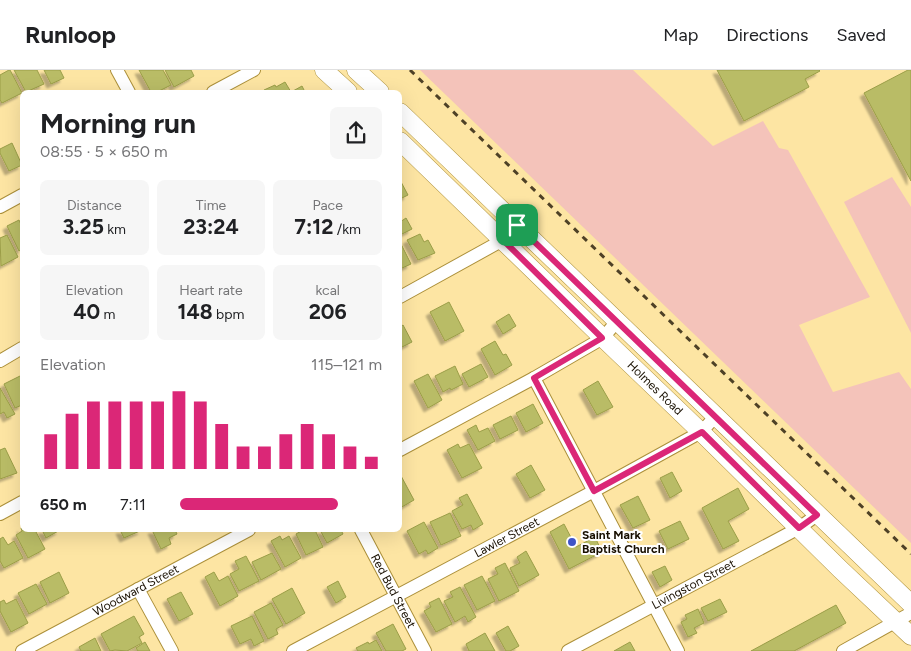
<!DOCTYPE html>
<meta charset="utf-8">
<style>
body{margin:0;font-family:Figtree,sans-serif;background:#f6f6f6;color:#202124;height:100vh;display:flex;flex-direction:column;font-size:19px;white-space:nowrap}
*{box-sizing:border-box;margin:0}
p{font-size:16px;color:#757577}
.icon{flex:none;width:28px;height:28px;fill:none;stroke:currentColor;stroke-width:2;stroke-linecap:round;stroke-linejoin:round}
.map{position:relative;flex:1;overflow:hidden}
.side{position:absolute;left:20px;top:20px;width:382px;height:442px;display:flex;flex-direction:column;background:#fff;border-radius:8px;box-shadow:0 5px 20px #0002}
.side>*{flex:none}
.pin{position:absolute;display:grid;place-items:center;width:42px;height:42px;color:#fff;margin:-21px;border-radius:10px;box-shadow:0 2px 8px #0006}
.round{display:grid;place-items:center;flex:none;width:52px;height:52px;border-radius:8px;background:#f6f6f6}
.overview{display:flex;align-items:center;justify-content:space-between;height:85px;padding:0 20px}
h1{font-size:28px;font-weight:700;line-height:38px}
.stats{display:grid;grid-template-columns:repeat(3,1fr);gap:8px;height:85px;padding:5px 20px}
.stats div{display:grid;align-content:center;border-radius:8px;background:#f6f6f6;text-align:center}
.stats b{font-size:21px;font-weight:700}
.stats small{font-size:14px;font-weight:400}
.stats p{font-size:14px}
.chart{height:140px;padding:10px 20px}
.chart p{display:flex;justify-content:space-between}
.chart svg{width:100%;height:90px;margin-top:5px;stroke:#db2777;stroke-width:6}
ul{padding:0 20px;list-style:none;font-size:16px}
li{display:grid;grid-template-columns:80px 60px 1fr;align-items:center;height:38px}
li i{height:12px;border-radius:6px;background:#db2777}
header{display:flex;align-items:center;gap:30px;box-sizing:border-box;height:70px;padding:0 25px;background:#fff;border-bottom:1px solid #e0e0e0}
header strong{font-size:24px}
nav{display:flex;gap:28px;margin-inline-start:auto;font-size:18px}
.map>svg:first-child{display:block}
</style>
<header>
<strong>Runloop</strong>
<nav><a>Map</a><a>Directions</a><a>Saved</a></nav>
</header>
<div class="map">
<svg width="911" height="581" viewBox="0 0 911 581">
<defs>
<filter id="shadow"><feDropShadow dx="-4" dy="4" stdDeviation="1" flood-color="#0004"/></filter>
</defs>
<rect width="100%" height="100%" fill="#fde5a3"/>
<g fill="#f4c3ba">
<path d="M420,0h213l80,76 50,-25 16,27 9,2 82,147 -71,28 34,67 66,-20 12,17v154z"/>
<path d="M892,107l19,30v126l-67,-131z"/>
</g>
<g fill="#b9bc66" stroke="#9b9e48" filter="url(#shadow)">
<path d="M9,0h1l12,23 -20,10 -2,-3v-25z"/>
<path d="M14,0h23l7,14 -18,8z"/>
<path d="M44,0h16l4,8 -13,6z"/>
<path d="M139,0h24l8,15 -14,7h-6z"/>
<path d="M165,0h26l3,6 -20,11z"/>
<path d="M717,0h102l1,1 -15,8 4,8 -65,34z"/>
<path d="M908,0h3v111l-47,-88z"/>
<path d="M285,12l6,10h-26l-1,-2 11,-5 1,2z"/>
<path d="M302,16l3,6h-12v-1z"/>
<path d="M12,73l10,22 -13,6 -9,-18v-4z"/>
<path d="M400,110l8,15 -8,4z"/>
<path d="M406,148l6,11 -12,6v-13z"/>
<path d="M19,150l3,7v22l-3,2 -12,-25z"/>
<path d="M420,164l4,8 4,-2 7,13 -17,7 -11,-20z"/>
<path d="M7,165l11,22 -17,9 -1,-28z"/>
<path d="M400,172l11,22 -11,5z"/>
<path d="M449,232l15,29 -19,10 -15,-29z"/>
<path d="M509,244l7,12 -13,8 -7,-12z"/>
<path d="M403,255l9,17 -12,6v-21z"/>
<path d="M495,271l8,14 3,-1 6,11 -17,10 -14,-26z"/>
<path d="M481,294l7,13 -19,10 -7,-13z"/>
<path d="M455,296l8,18 -12,6 -1,-2 -7,4 -8,-16z"/>
<path d="M428,304l14,26 -14,8 -14,-27z"/>
<path d="M22,305v30l-7,3 -11,-24z"/>
<path d="M598,311l15,26 -16,8 -14,-25z"/>
<path d="M0,318l15,26 -8,4 -3,-6 -4,2z"/>
<path d="M533,334l10,19 -17,9 -10,-19z"/>
<path d="M511,346l7,14 -18,9 -7,-14z"/>
<path d="M476,355l3,7 9,-4 7,13 -17,9 -11,-20z"/>
<path d="M458,374l2,4 9,-4 13,24 -20,10 -15,-28z"/>
<path d="M5,378l12,25 -17,6v-29z"/>
<path d="M531,395l14,25 -15,8 -14,-24z"/>
<path d="M672,402l10,19 -12,7 -10,-20z"/>
<path d="M400,404l14,26 -14,8z"/>
<path d="M738,418l11,21 -21,12 11,20 -16,8 -21,-41z"/>
<path d="M467,424l16,30 -10,6 -2,-5 -9,4 -10,-18 11,-6 -4,-7z"/>
<path d="M638,426l12,24 -17,8 -13,-23z"/>
<path d="M450,443l11,23 -20,9 -11,-23z"/>
<path d="M680,451l9,18 -21,10 -9,-18z"/>
<path d="M424,452l14,26 -10,6 -2,-4 -7,4 -12,-23z"/>
<path d="M564,454l12,23 19,-10 7,15 -33,17 -19,-37z"/>
<path d="M21,458h1v2h13l10,19 -17,9 -12,-23 6,-4z"/>
<path d="M42,460h18l-14,8z"/>
<path d="M120,460h22l-18,8z"/>
<path d="M152,460h23l2,4 -8,4 2,6 -10,5z"/>
<path d="M303,460h12l8,17 -17,8 -10,-21z"/>
<path d="M320,460h21l2,4 -16,9z"/>
<path d="M280,466l2,4 7,-4 12,22 -16,9 -14,-26z"/>
<path d="M3,467l5,8 6,-4 9,17 -19,10 -4,-7v-22z"/>
<path d="M526,481l13,24 -20,11 -9,-18 10,-5 -3,-6z"/>
<path d="M272,483l9,16 -20,11 -9,-18z"/>
<path d="M246,486l13,25 -20,10 -9,-17 9,-5 -4,-8z"/>
<path d="M505,493l14,28 -20,10 -11,-22 10,-5 -3,-6z"/>
<path d="M665,496l7,14 -12,7 -8,-15z"/>
<path d="M59,502l10,21 -19,10 -10,-21z"/>
<path d="M214,502l5,9 9,-5 10,20 -18,10 -15,-29z"/>
<path d="M482,506l13,25 -18,9 -13,-25z"/>
<path d="M338,511l8,16 -10,6 -9,-16z"/>
<path d="M36,514l11,20 -18,10 -11,-21z"/>
<path d="M460,517l16,30 -8,5 -3,-6 -10,6 -11,-21 9,-4 -3,-5z"/>
<path d="M292,518l13,25 -19,11 -14,-25z"/>
<path d="M181,522l12,22 -14,7 -12,-22z"/>
<path d="M439,528l13,26 -16,8 -12,-21 7,-4 -2,-4z"/>
<path d="M16,529l12,24 -17,9 -11,-21v-9l4,-2 2,4z"/>
<path d="M720,529l7,13 -19,9 -7,-13z"/>
<path d="M271,533l12,22 -7,4 2,5 -10,5 -14,-27z"/>
<path d="M836,535l10,18 -52,28h-43z"/>
<path d="M698,539l6,14 -10,5 3,5 -9,4 -7,-15 6,-3 -2,-4z"/>
<path d="M134,546l10,18 -5,3 3,6 -15,8 -12,-1 -5,1 -9,-17z"/>
<path d="M252,546l12,25 -10,5 -3,-7 -11,5 -9,-18z"/>
<path d="M393,554l13,25 -4,2h-16l-10,-18z"/>
<path d="M508,556l11,20 -9,5h-4l-10,-18z"/>
<path d="M485,563l10,18h-26l-3,-7z"/>
<path d="M95,568l6,13h-20l-2,-4z"/>
<path d="M376,570l6,11h-24l-2,-3 12,-6 1,2z"/>
<path d="M145,572l5,9h-12l-2,-3z"/>
<path d="M630,572l5,9h-21z"/>
</g>
<g fill="none" stroke-linecap="round" stroke-linejoin="round">
<defs>
<g id="minor">
<path d="M117,0l12,22"/>
<path d="M213,22l41,-22"/>
<path d="M0,137l22,-12"/>
<path d="M400,227l103,-57 14,-15"/>
<path d="M0,291l22,-13"/>
<path d="M534,308l144,273"/>
<path d="M400,380l134,-72 69,-40 14,-17"/>
<path d="M0,444l22,-12"/>
<path id="s1" d="M361,460l64,121"/>
<path d="M138,519l34,62"/>
<path id="s2" d="M22,581l227,-121"/>
<path id="s3" d="M293,581l301,-160 107,-59 15,-16"/>
<path id="s4" d="M568,581l231,-123 18,-13"/>
<path d="M843,581l68,-38"/>
</g>
<g id="secondary">
<path d="M324,0l24,22"/>
<path d="M356,0l24,22"/>
<path d="M400,42l511,492"/>
<path id="s5" d="M400,71l203,197 98,94 139,137 71,67"/>
</g>
</defs>
<use href="#minor" stroke="#ac903a" stroke-width="14"/>
<use href="#secondary" stroke="#ac903a" stroke-width="19"/>
<use href="#minor" stroke="#fff" stroke-width="12"/>
<use href="#secondary" stroke="#fff" stroke-width="18"/>
<path stroke="#4e4126" stroke-width="3" stroke-dasharray="6 6" stroke-linecap="butt" d="M410,0l501,484"/>
</g>
<g fill="none" stroke-linecap="round" stroke-linejoin="round">
<defs>
<path id="route" d="M517,155l300,290 -18,13 -97,-96 -108,59 -60,-113 68,-40 -99,-98z"/>
</defs>
<use href="#route" stroke="#fff" stroke-width="10"/>
<use href="#route" stroke="#db2777" stroke-width="6"/>
</g>
<circle fill="#3f54c8" stroke="#fff" stroke-width="2" cx="572" cy="472" r="5"/>
<g text-anchor="middle" stroke-width="4" stroke-linejoin="round" paint-order="stroke">
<g font-size="12" fill="#180f00" stroke="#fff">
<text dy="4" stroke="none"><textPath href="#s5" startOffset="355">Holmes Road</textPath></text>
<text dy="4" stroke="none"><textPath href="#s3" startOffset="242">Lawler Street</textPath></text>
<text dy="4" stroke="none"><textPath href="#s4" startOffset="142">Livingston Street</textPath></text>
<text dy="4" stroke="none"><textPath href="#s2" startOffset="129">Woodward Street</textPath></text>
<text dy="4" stroke="none"><textPath href="#s1" startOffset="69">Red Bud Street</textPath></text>
</g>
<g font-size="12" font-weight="bold" fill="#180f00" stroke="#fff" text-anchor="start">
<text x="582" y="469">Saint Mark<tspan x="582" dy="14">Baptist Church</tspan></text>
</g>
</g>
</svg>
<div class="pin" style="left:517px;top:155px;background:#1e9e55"><svg class="icon" aria-label="arrive" viewBox="0 0 24 24"><path d="M6 21V4h12l-3 4 3 4H6"/></svg></div>
<section class="side">
<div class="overview"><div><h1>Morning run</h1><p>08:55 · 5 × 650 m</p></div><a class="round"><svg class="icon" aria-label="share" viewBox="0 0 24 24"><path d="M12 15V3M7 8l5-5 5 5M5 13v7h14v-7"/></svg></a></div>
<div class="stats">
<div><p>Distance</p><b>3.25<small> km</small></b></div>
<div><p>Time</p><b>23:24</b></div>
<div><p>Pace</p><b>7:12<small> /km</small></b></div>
</div>
<div class="stats">
<div><p>Elevation</p><b>40<small> m</small></b></div>
<div><p>Heart rate</p><b>148<small> bpm</small></b></div>
<div><p>kcal</p><b>206</b></div>
</div>
<div class="chart"><p><span>Elevation</span>115–121 m</p>
<svg viewBox="0 0 160 44" preserveAspectRatio="none"><path d="M5 44V27M15 44V17M25 44V11M35 44V11M45 44V11M55 44V11M65 44V6M75 44V11M85 44V22M95 44V33M105 44V33M115 44V27M125 44V22M135 44V27M145 44V33M155 44V38"/></svg>
</div>
<ul>
<li><b>650 m</b>7:11<i style="width:78%"></i></li>
</ul>
</section>
</div>
